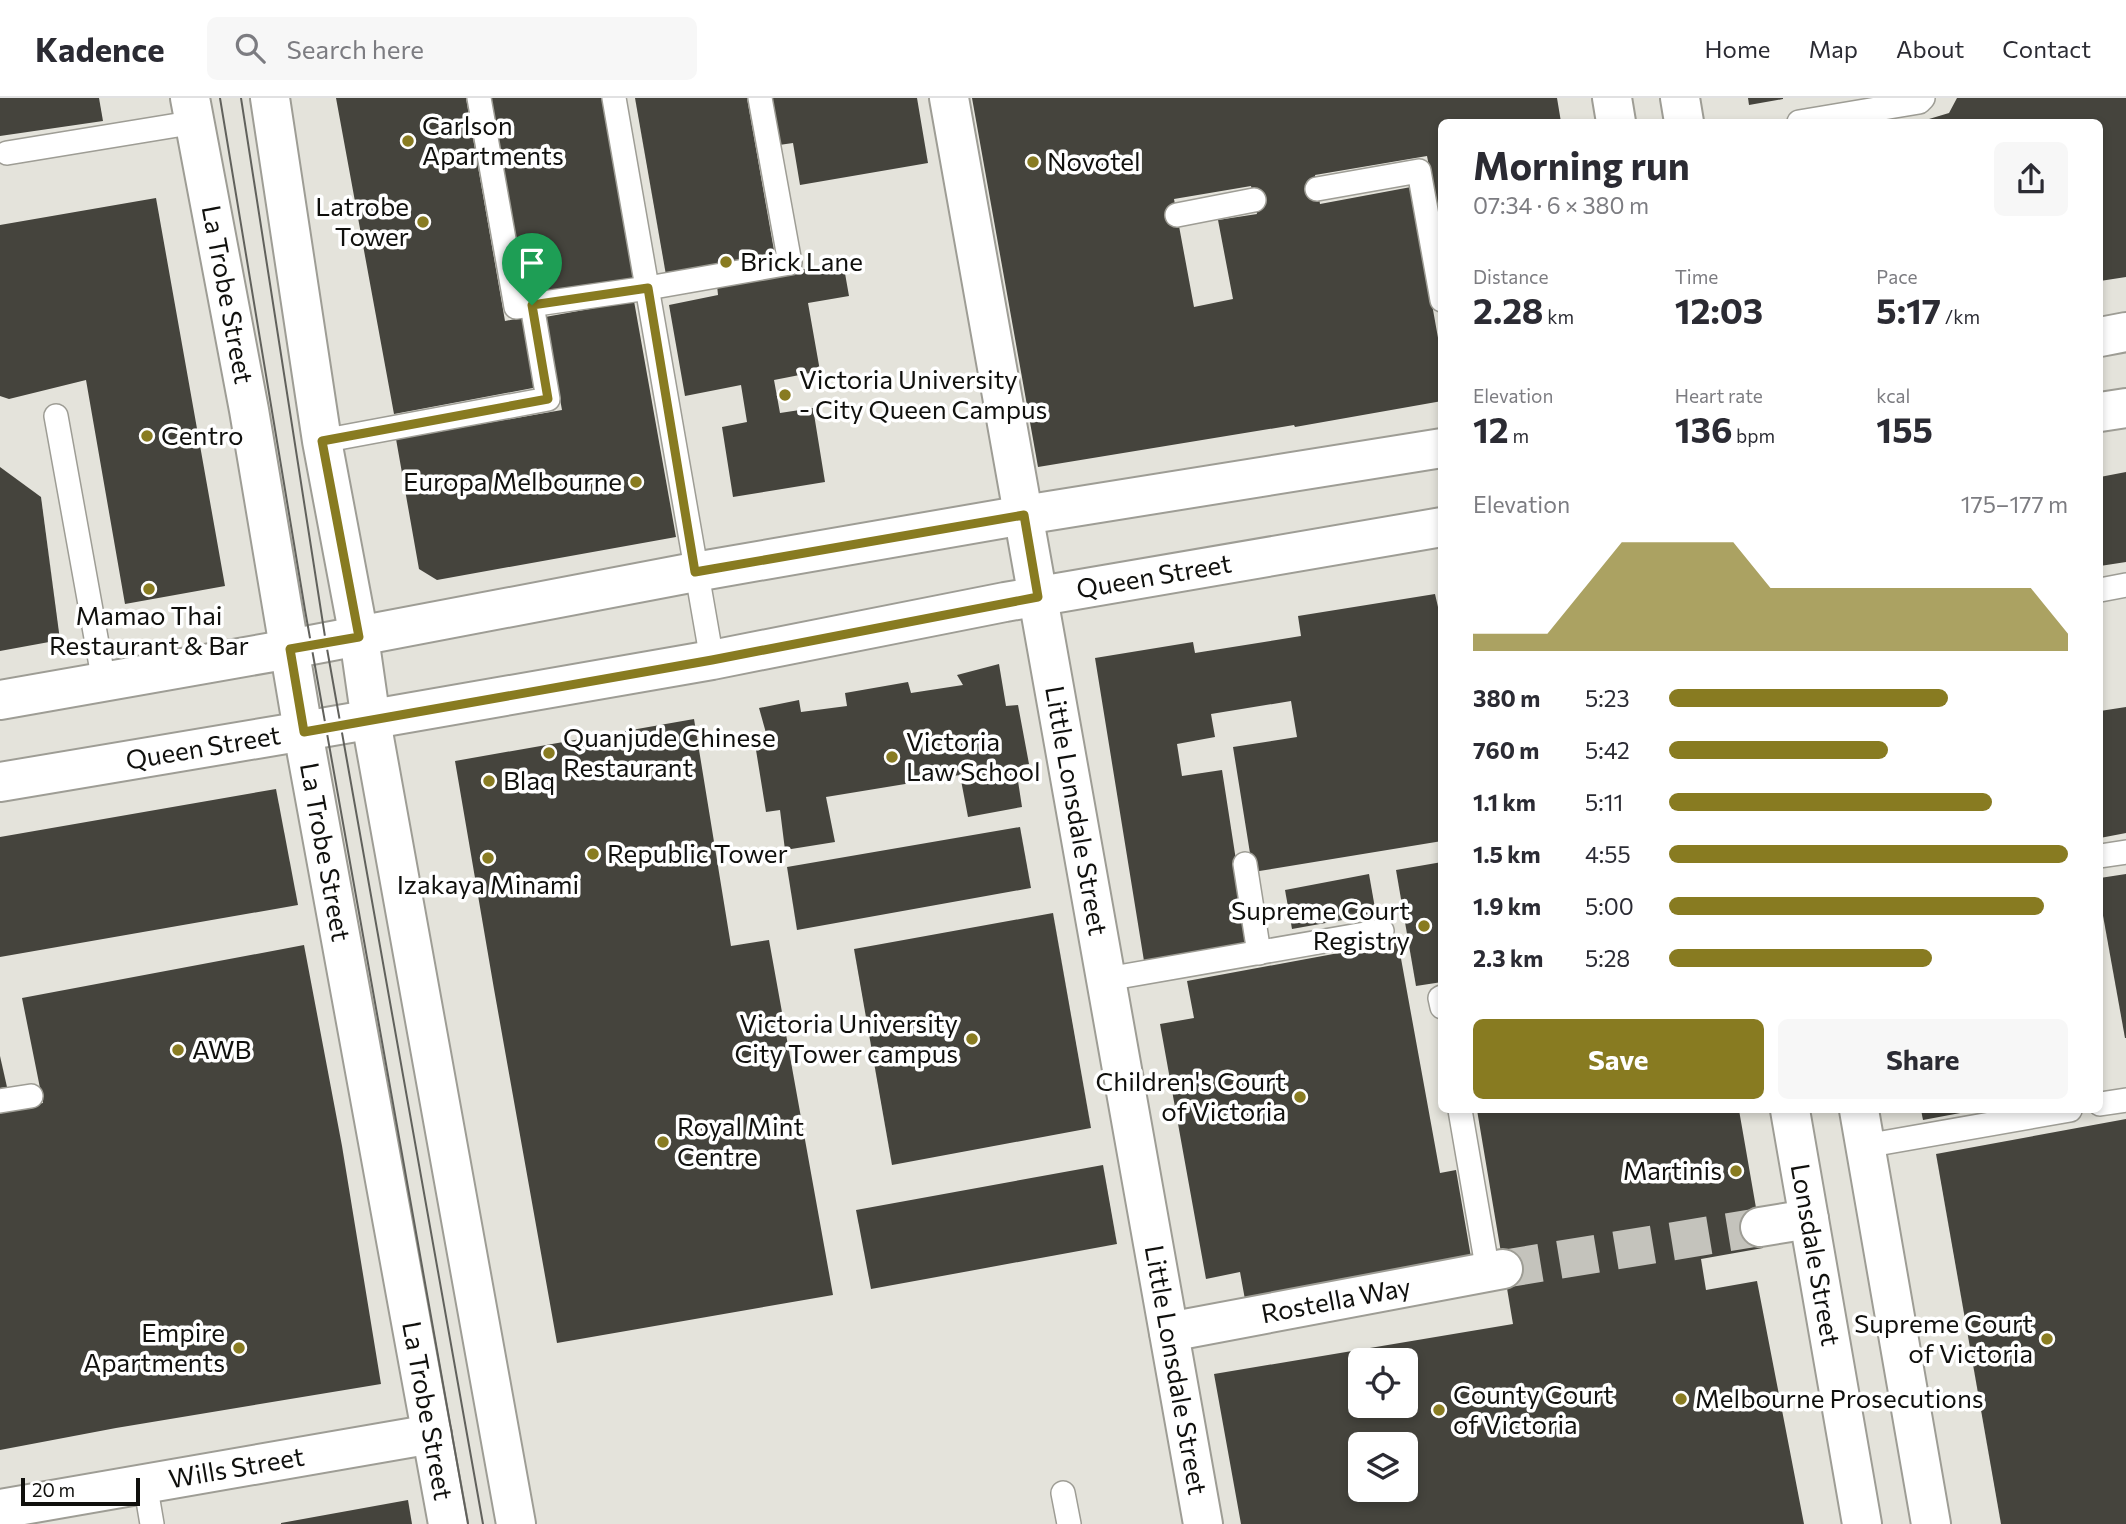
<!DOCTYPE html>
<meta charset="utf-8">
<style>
body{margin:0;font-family:Commissioner,sans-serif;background:#f7f7f7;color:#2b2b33;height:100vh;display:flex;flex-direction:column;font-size:26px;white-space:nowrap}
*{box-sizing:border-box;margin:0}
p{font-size:23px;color:#7c7c81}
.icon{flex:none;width:38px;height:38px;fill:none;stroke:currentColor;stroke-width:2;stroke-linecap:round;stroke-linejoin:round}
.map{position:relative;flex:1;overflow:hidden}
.panel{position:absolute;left:1438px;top:21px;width:665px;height:994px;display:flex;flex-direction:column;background:#fff;border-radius:10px;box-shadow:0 4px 10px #0003}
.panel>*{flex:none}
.controls{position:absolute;left:1348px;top:1250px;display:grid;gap:14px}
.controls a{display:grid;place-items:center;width:70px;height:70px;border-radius:10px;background:#fff;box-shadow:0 4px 10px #0003;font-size:35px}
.scale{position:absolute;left:21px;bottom:18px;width:119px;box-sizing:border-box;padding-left:7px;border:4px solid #10100d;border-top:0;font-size:19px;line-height:24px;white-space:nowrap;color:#10100d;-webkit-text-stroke:5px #fff;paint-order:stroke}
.pin{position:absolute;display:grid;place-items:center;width:60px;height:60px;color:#fff;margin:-72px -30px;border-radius:50% 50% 50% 0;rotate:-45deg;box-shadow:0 0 7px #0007}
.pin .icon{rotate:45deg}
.round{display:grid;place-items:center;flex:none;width:74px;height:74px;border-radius:10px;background:#f7f7f7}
.summary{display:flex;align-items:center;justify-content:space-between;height:119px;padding:0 35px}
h1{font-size:38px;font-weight:700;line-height:52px}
.metrics{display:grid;grid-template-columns:repeat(3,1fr);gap:10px;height:119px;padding:7px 35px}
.metrics div{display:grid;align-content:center}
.metrics b{font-size:35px;font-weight:700}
.metrics small{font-size:19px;font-weight:400}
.metrics p{font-size:19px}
.chart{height:196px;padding:14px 35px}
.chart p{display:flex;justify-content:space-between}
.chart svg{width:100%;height:126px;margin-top:7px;fill:#887b21;opacity:.7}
.primary-button{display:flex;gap:14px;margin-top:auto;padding:14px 35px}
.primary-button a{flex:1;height:80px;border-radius:10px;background:#887b21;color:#fff;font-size:28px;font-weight:700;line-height:80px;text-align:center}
.primary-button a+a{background:#f7f7f7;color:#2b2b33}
ul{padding:0 35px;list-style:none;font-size:23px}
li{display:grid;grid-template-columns:112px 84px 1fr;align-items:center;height:52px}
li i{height:18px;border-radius:9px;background:#887b21}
header{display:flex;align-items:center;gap:42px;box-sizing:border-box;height:98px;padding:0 35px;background:#fff;border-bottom:2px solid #e1e1e2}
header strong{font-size:33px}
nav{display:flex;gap:38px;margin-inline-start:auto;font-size:24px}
.search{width:490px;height:63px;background:#f7f7f7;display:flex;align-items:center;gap:18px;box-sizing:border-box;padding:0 24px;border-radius:10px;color:#7c7c81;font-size:26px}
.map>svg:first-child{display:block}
</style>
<header>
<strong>Kadence</strong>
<div class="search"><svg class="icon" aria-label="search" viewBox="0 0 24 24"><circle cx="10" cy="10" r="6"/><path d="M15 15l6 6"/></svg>Search here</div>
<nav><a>Home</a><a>Map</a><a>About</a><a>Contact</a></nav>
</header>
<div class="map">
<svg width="2126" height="1426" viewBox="0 0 2126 1426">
<rect width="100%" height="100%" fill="#e4e3db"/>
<g fill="#45443d" fill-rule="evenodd">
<path d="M0,0h99l4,23 -103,15z"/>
<path d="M336,0h130l39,223 20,-4 13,70 -144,27z"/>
<path d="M489,0h116l33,183 -113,20z"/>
<path d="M635,0h112l28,158 -109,19z"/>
<path d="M771,0h146l11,65 -128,22 -7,-42 -14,2z"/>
<path d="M972,0h585l4,24h-119v110l-15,-76 -112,19 5,29 91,-17 31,173v41l-147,26 -1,-2 -256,42zM1251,88l6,28 -39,6 15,79 -39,8 -20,-108z"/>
<path d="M1748,0h35v1l-34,6z"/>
<path d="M1957,0h169v179l-26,4v-159h-181l30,-9z"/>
<path d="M156,100l69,388 -100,18 -39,-224 -77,19 -9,-3v-171z"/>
<path d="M843,164l6,34 -41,7 12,68 -46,9 6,33 33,-5 12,74 -92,15 -11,-70 25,-5 -6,-37 -56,11 -16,-91 49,-10 -1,-10z"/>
<path d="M634,203l42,236 -239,43 -18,-11 -23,-130 166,-29 -17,-93z"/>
<path d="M0,369l41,30 19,143 -60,11z"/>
<path d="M2126,374v90l-26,4v-89z"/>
<path d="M1435,496l3,13 4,-1v235l-189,31 -20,-125 64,-10 -6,-36 -80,13 4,23 -38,7 5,32 40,-6 27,174 -105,17 -49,-303 98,-16 2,11 106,-17 -3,-20z"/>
<path d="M999,566l7,42 12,-1 11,59 -13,4 6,39 -54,10 -8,-42 -134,22 9,45 -50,8 -5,-40 -14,2 -10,-62 14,-3 -11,-39 40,-8 2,12 46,-6 -2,-13 63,-11 3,11 52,-8 -6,-10z"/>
<path d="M2126,609v126l-26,5v-127z"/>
<path d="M694,621l37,227 38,-6 64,355 -276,48 -63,-354 -39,-228z"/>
<path d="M276,691l22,116 -298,52v-120z"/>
<path d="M1020,729l11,61 -234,42 -10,-63z"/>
<path d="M1442,764v120l-26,4 -20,-116z"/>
<path d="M1369,776l7,40 -84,15 -7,-39z"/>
<path d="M2126,776v164h-1l-25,-139v-21z"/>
<path d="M1053,815l38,215 -199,37 -38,-216z"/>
<path d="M1398,844l42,231 16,-3 16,93 -226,42 -6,-33 -34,7 -46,-255 34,-6 -7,-37z"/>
<path d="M304,847l38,201 39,238 -265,44 -116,22v-340l43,-7 -21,-105z"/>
<path d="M0,958l7,31 -7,1z"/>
<path d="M1477,1012h262l24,138 -62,11 5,31 51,-9 47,243h-563l-27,-150 299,-50zM1360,1262h45v45h-45zM1360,1346h45v45h-45z"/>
<path d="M1921,1012h50v1l-48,9z"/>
<path d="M2126,1021v405h-125l-65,-370z"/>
<path d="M1103,1067l14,79 -246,45 -15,-79z"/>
<path d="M408,1402l4,24h-131v-1z"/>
</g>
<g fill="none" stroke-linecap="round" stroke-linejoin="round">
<path stroke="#c4c3bc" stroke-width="38" stroke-dasharray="38 19" stroke-linecap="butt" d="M1503,1171l257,-42"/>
<defs>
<g id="lane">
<path d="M479,0l37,209 132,-19 142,-25 -30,-165"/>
<path d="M614,0l98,562"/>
<path d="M1799,24l120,-20 4,-4"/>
<path d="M7,55l189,-31"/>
<path d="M1317,91l102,-18 23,129"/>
<path d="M1177,117l77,-15"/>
<path d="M56,318l48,266"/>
<path d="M322,343l226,-42 -16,-94"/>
<path d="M2100,492l26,-5"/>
<path d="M2100,758l26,-4"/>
<path d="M1245,766l14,89"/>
<path d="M1107,881l275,-48"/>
<path d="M1442,899l-2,1 2,9"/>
<path d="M0,1003l31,-5"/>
<path d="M2100,1006l26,-4"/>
<path d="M1460,1012l28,162"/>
<path d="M1865,1048l205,-36"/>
<path d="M145,1385l7,41"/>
<path d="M1063,1395l6,31"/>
</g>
<g id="street">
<path id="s1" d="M949,0l254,1426"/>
<path d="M0,602l290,-51"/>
<path id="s2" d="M0,684l304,-51"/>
<path d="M1760,1129l49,-8"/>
<path id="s3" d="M1169,1234l334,-63"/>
<path id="s4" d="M0,1411l432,-75"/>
</g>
<g id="secondary">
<path id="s5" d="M190,0l59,312 58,344 141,770"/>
<path d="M270,0l52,343 37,196 12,84 145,803"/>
<path d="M1612,0l4,24"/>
<path d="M1680,0l4,24"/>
<path d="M2100,239l26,-5"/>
<path d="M2100,314l26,-4"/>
<path d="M290,551l405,-77 329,-57 418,-67"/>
<path id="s6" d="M304,633l408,-71 293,-58 437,-75"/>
<path id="s7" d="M1790,1012l72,414"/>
<path d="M1859,1012l72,414"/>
</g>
</defs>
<use href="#lane" stroke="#9e9d95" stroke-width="26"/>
<use href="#street" stroke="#9e9d95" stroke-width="42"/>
<use href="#secondary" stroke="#9e9d95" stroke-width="42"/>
<use href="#lane" stroke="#fff" stroke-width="23"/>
<use href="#street" stroke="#fff" stroke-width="38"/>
<use href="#secondary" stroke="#fff" stroke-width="38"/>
<g stroke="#61615c" stroke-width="2">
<path d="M220,0l85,512 163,914"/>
<path d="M241,0l85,545 157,881"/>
</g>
</g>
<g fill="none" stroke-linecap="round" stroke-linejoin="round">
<defs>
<path id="route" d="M648,190l47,284 329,-57 14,82 -326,63 -408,72 -14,-83 69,-12 -37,-196 226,-42 -16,-94z"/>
</defs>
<use href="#route" stroke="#fff" stroke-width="14"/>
<use href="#route" stroke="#887b21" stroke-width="9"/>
</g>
<g fill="#887b21" stroke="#fff" stroke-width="2.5">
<circle cx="408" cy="43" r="7"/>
<circle cx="1033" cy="64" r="7"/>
<circle cx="423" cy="124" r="7"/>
<circle cx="726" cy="164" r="7"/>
<circle cx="785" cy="297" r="7"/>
<circle cx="147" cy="338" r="7"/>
<circle cx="636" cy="384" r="7"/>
<circle cx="149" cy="491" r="7"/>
<circle cx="549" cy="655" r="7"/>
<circle cx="892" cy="659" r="7"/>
<circle cx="489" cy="683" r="7"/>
<circle cx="593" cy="756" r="7"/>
<circle cx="488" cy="760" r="7"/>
<circle cx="1424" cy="828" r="7"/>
<circle cx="972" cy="941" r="7"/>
<circle cx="178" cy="952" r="7"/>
<circle cx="1300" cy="999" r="7"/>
<circle cx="663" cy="1044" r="7"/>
<circle cx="1736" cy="1073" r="7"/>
<circle cx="2047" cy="1241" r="7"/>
<circle cx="239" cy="1250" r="7"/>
<circle cx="1681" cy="1301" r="7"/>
<circle cx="1439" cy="1312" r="7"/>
</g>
<g text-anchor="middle" stroke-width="7" stroke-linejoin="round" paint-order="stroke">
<g font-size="26" fill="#10100d" stroke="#fff" text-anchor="start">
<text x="422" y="37">Carlson<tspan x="422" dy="30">Apartments</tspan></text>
<text x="1047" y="73">Novotel</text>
<text x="409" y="118" text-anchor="end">Latrobe<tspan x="409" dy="30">Tower</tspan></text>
<text x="740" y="173">Brick Lane</text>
<text x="799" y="291">Victoria University<tspan x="799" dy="30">- City Queen Campus</tspan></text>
<text x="161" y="347">Centro</text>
<text x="622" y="393" text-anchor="end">Europa Melbourne</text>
<text x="149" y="527" text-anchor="middle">Mamao Thai<tspan x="149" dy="30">Restaurant &amp; Bar</tspan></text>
<text x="563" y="649">Quanjude Chinese<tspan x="563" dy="30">Restaurant</tspan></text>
<text x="906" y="653">Victoria<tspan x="906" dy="30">Law School</tspan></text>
<text x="503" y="692">Blaq</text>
<text x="607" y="765">Republic Tower</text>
<text x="488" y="796" text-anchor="middle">Izakaya Minami</text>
<text x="1410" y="822" text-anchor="end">Supreme Court<tspan x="1410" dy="30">Registry</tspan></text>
<text x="958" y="935" text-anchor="end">Victoria University<tspan x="958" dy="30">City Tower campus</tspan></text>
<text x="192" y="961">AWB</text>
<text x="1286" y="993" text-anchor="end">Children's Court<tspan x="1286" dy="30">of Victoria</tspan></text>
<text x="677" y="1038">Royal Mint<tspan x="677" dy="30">Centre</tspan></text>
<text x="1722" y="1082" text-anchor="end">Martinis</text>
<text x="2033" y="1235" text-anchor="end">Supreme Court<tspan x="2033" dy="30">of Victoria</tspan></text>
<text x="225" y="1244" text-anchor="end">Empire<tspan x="225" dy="30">Apartments</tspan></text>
<text x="1453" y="1306">County Court<tspan x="1453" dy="30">of Victoria</tspan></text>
<text x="1695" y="1310">Melbourne Prosecutions</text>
</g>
<g font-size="26" fill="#10100d" stroke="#fff">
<text dy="9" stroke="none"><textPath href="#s5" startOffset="200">La Trobe Street</textPath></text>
<text dy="9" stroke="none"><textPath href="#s6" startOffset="864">Queen Street</textPath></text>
<text dy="9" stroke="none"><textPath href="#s2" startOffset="206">Queen Street</textPath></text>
<text dy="9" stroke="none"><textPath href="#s1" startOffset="724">Little Lonsdale Street</textPath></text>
<text dy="9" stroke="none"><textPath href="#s5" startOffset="766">La Trobe Street</textPath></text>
<text dy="9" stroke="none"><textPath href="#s7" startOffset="147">Lonsdale Street</textPath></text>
<text dy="9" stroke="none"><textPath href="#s3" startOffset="170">Rostella Way</textPath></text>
<text dy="9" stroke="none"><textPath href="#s1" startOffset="1292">Little Lonsdale Street</textPath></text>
<text dy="9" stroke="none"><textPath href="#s5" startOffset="1334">La Trobe Street</textPath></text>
<text dy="9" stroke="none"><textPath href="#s4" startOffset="240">Wills Street</textPath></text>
</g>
</g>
</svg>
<div class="controls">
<a><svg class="icon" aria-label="locate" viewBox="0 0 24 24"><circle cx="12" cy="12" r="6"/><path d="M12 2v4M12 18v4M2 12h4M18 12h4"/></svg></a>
<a><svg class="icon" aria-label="layers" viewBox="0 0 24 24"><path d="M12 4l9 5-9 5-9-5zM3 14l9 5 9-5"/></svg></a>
</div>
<div class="scale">20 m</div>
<div class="pin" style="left:532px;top:207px;background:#1e9e55"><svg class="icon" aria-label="arrive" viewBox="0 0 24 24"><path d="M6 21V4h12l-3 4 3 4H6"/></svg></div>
<section class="panel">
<div class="summary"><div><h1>Morning run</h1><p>07:34 · 6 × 380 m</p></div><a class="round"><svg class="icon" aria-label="share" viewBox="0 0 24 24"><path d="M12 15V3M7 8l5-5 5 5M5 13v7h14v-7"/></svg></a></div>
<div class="metrics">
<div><p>Distance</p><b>2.28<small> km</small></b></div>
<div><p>Time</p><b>12:03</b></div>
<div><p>Pace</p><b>5:17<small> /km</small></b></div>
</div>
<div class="metrics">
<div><p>Elevation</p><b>12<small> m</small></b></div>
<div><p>Heart rate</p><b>136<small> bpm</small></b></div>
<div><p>kcal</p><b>155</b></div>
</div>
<div class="chart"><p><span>Elevation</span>175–177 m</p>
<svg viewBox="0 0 160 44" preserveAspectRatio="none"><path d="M0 44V38L10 38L20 38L30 22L40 6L50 6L60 6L70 6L80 22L90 22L100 22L110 22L120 22L130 22L140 22L150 22L160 38V44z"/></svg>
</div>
<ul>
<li><b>380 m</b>5:23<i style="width:70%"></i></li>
<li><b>760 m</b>5:42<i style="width:55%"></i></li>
<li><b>1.1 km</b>5:11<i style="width:81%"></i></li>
<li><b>1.5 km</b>4:55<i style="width:100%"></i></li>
<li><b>1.9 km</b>5:00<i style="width:94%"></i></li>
<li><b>2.3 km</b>5:28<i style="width:66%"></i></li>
</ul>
<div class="primary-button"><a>Save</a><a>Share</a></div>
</section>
</div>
